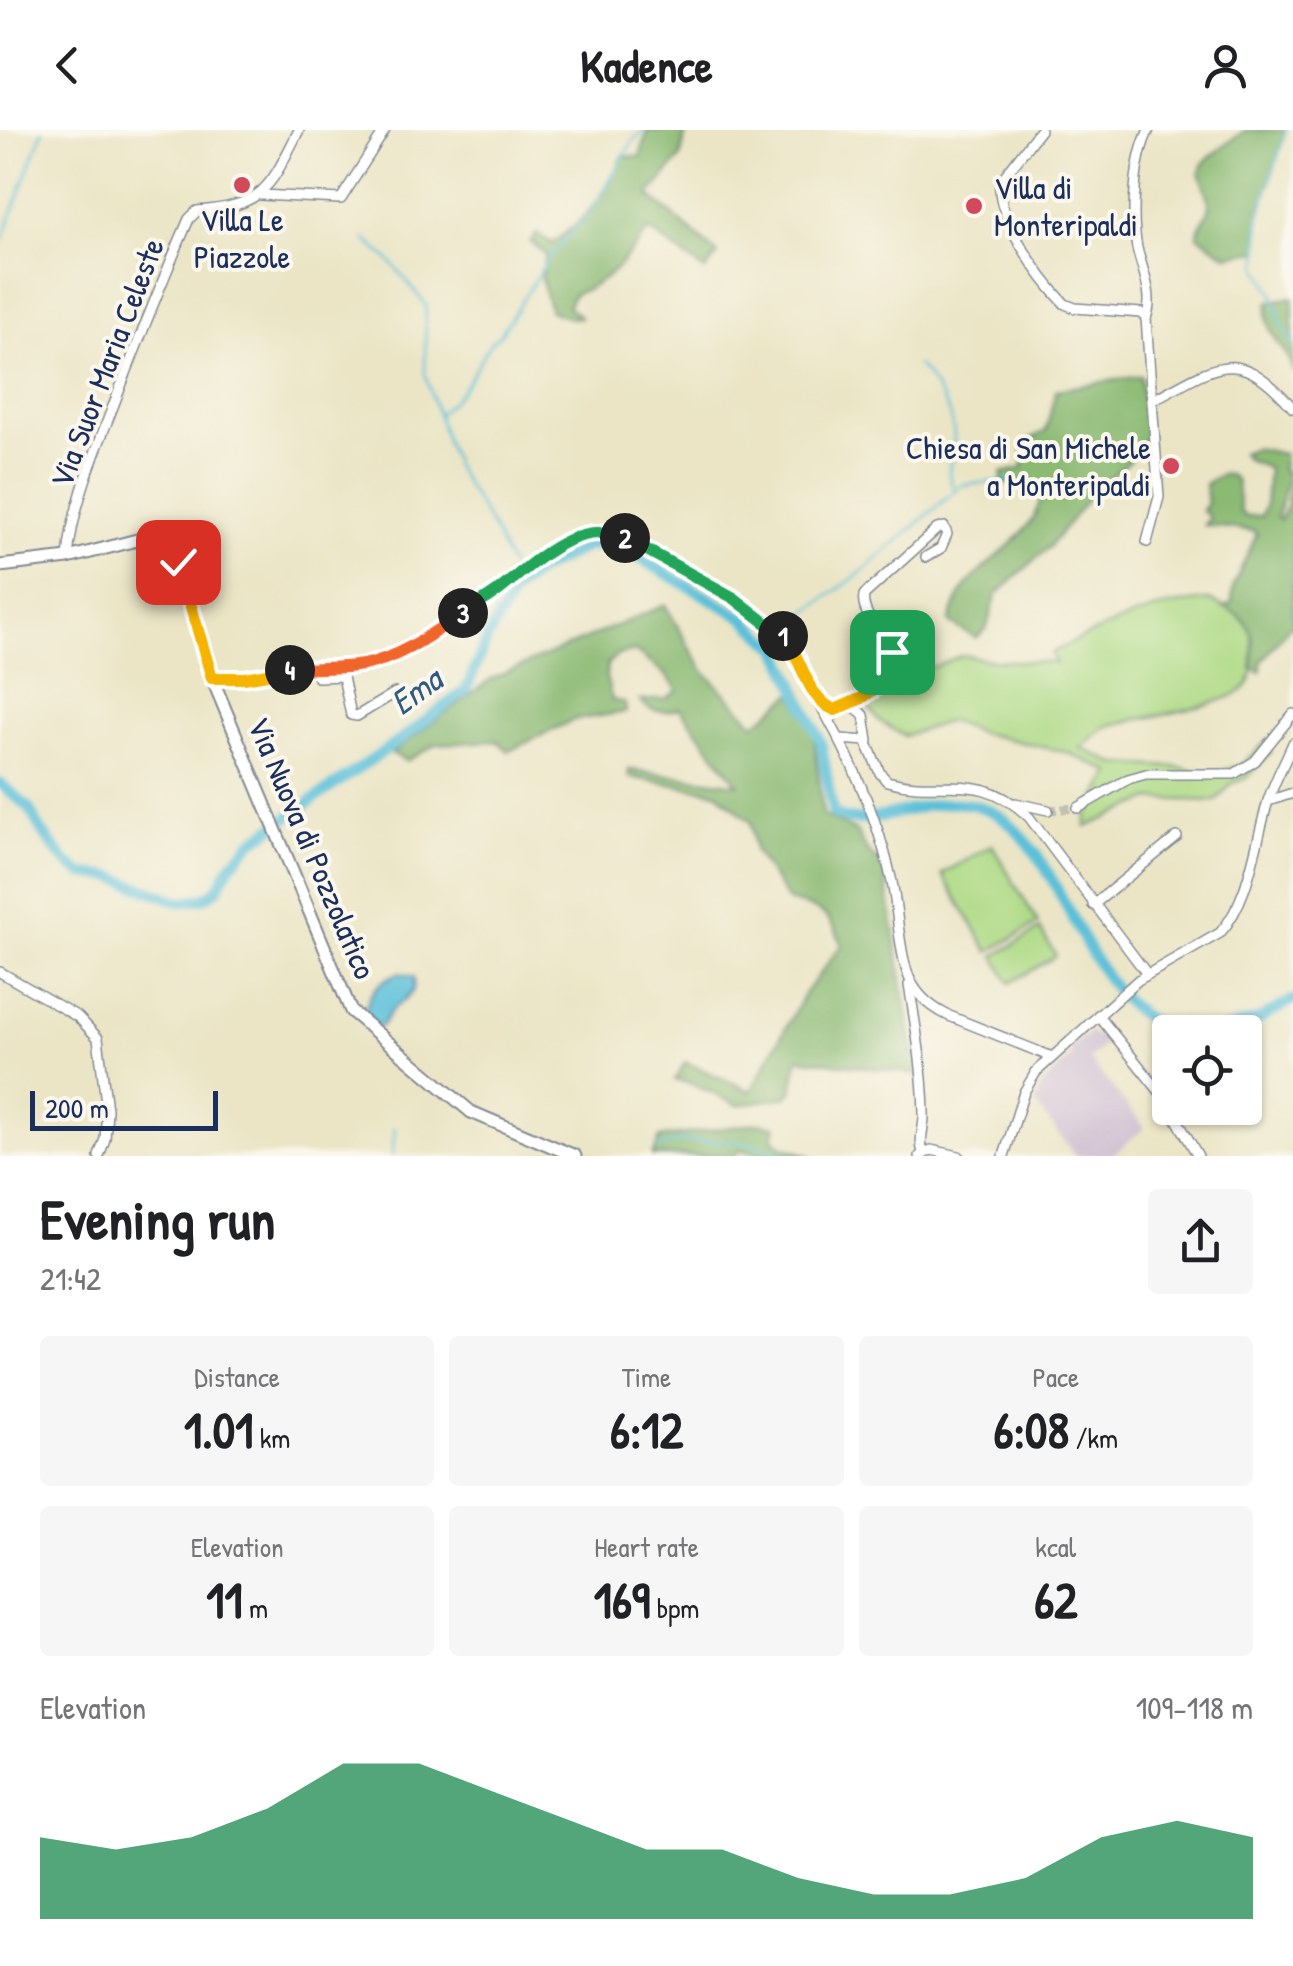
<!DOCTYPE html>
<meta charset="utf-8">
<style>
body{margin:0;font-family:"Patrick Hand",sans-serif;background:#f6f6f6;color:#202124;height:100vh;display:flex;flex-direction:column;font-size:38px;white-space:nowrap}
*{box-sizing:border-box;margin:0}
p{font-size:32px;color:#757577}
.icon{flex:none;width:55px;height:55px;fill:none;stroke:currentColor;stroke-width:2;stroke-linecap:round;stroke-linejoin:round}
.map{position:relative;height:1026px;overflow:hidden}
.side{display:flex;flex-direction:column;background:#fff;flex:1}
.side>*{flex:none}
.buttons{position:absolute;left:1152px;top:885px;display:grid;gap:20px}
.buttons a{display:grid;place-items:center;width:110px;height:110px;border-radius:10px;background:#fff;box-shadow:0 2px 8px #0004;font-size:50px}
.scale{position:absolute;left:30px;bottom:25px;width:188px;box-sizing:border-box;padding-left:10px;border:5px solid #1b2f5e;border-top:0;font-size:28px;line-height:35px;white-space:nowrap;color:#1b2f5e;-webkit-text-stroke:8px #fbf7ec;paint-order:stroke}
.pin{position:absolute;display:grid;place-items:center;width:85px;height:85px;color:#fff;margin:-42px;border-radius:20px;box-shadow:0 5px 15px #0006}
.km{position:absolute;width:50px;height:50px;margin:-25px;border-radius:50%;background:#222;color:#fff;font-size:28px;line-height:50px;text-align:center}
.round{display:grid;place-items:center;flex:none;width:105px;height:105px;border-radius:10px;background:#f6f6f6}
.overview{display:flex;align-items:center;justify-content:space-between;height:170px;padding:0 40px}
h1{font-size:55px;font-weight:800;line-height:75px}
.stats{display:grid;grid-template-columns:repeat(3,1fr);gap:15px;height:170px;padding:10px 40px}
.stats div{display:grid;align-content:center;border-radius:10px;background:#f6f6f6;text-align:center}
.stats b{font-size:50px;font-weight:800}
.stats small{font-size:28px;font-weight:400}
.stats p{font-size:28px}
.chart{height:280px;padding:20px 40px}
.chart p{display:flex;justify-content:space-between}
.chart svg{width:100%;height:180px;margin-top:10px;fill:#0b8043;opacity:.7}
header{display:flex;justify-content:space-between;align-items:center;height:130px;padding:0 40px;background:#fff;font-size:45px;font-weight:800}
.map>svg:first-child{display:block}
</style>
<header><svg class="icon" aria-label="back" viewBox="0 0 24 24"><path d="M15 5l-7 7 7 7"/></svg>Kadence<svg class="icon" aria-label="person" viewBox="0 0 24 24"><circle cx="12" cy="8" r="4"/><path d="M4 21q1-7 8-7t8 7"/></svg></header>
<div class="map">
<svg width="1293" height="1026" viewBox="0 0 1293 1026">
<rect width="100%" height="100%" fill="#fbf7ec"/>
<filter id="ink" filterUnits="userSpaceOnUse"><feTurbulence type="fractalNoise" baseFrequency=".01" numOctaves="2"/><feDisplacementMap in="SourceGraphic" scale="20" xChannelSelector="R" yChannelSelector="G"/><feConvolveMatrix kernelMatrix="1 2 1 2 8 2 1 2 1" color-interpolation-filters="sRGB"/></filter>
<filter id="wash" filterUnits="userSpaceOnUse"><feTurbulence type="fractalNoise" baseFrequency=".0048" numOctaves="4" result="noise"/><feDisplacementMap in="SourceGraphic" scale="40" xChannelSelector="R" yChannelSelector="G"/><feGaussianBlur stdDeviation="2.25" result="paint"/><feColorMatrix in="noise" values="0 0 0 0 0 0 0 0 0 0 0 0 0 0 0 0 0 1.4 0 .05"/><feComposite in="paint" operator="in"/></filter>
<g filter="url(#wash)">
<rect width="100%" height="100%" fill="#ebe5c6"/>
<path fill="#cebed1" d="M1104,899l8,9 -23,21 56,69 -34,28h-35l-41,-52 5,-17 32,-31 -2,-8 20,-16 5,5z"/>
<g fill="#afda86" stroke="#658472" stroke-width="2.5">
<path d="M1209,470c29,14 44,16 44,53 0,8 0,23 -4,30 -11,23 -113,35 -138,42 -11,3 -21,16 -30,23l35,16 60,3 38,7 27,-9 26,-24 4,11 -25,26 -14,5 -16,18 -65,-2 -65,28 1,-11 24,-44 -42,-19 -88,-20 -32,-12 -45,15 -26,-16 -15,-20 4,-7 44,-28 23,2 28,-12 29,5 65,3 -5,-10c51,-25 101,-49 158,-53z"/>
<path d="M992,715l46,78 -49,29 -47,-78z"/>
<path d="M1040,799l16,27 -46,27 -15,-27z"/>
</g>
<g fill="#8bba73" stroke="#537468" stroke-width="2.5">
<path d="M648,0h38l-5,27 -32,38 69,59 -13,17 -56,-41c-25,30 -37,51 -75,64l-7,12 13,11 -9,1 -21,-7 -9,-34 5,-22 -15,-13 6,-8 15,9c39,-27 50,-46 71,-87l17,1z"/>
<path d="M1245,0h41l-27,87v34l-32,4 -30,-20c2,-10 7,-14 11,-22 5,-12 -5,-29 -8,-41l5,-11z"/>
<path d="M1293,167v76c-6,-31 -32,-36 -24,-71z"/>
<path d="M1140,246l7,61 -20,26 -34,29 -44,55 -52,47 -11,35 -10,9 -27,-16c4,-12 9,-25 17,-35 25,-33 74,-53 76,-99l-11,-8 -29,4v-11l21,-5 1,-21 8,-9 14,-7 10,-41z"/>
<path d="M1254,318l30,6 -2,16 4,1c3,13 -6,31 -9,46l3,3 7,-15 6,-35v156l-5,2 -27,34v10l-9,-3c4,-32 2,-48 -28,-62l8,-4 1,-17 24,-52 -3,-3 -50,-6 6,-8 -8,-7 5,-6 -2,-20c10,-5 21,-17 31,-3l4,31 5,4h16l4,-9 3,-39 -21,-8 -5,-7z"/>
<path d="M665,475l38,65 52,54 38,-31 21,42 9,80 33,16 11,20 17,16 33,207 -119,-16 -6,33 -7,6 -47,8 -48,-22 -15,-3 10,-18 66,29 54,-98 37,-48c-12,-34 -22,-35 -54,-44l-33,-50 -4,-29 -34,-30 -88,-15v-7l109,14 -58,-76c-14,5 -29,5 -40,-7l26,-2 12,-9 -14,-17 -29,-22 -17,4 -11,9 -1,13 6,23 13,3 1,9 -53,8 -64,31 -12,-10 -60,3 -31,17 -14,-8 99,-74z"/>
<path d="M757,993l19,3 -3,13 12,9 26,8h-40l-32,-6 -4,6h-83l8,-18z"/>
</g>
<path fill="#5bc0d9" stroke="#3b789c" stroke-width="2.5" d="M399,843l15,4c2,21 -11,21 -23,34 -4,5 -6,11 -10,15h-5l-11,-10c0,-21 15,-36 34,-43z"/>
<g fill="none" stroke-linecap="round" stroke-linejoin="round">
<g stroke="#5bc0d9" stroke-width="2.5">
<path d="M1286,0l-27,87v51l14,25 9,33 11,17"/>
<path d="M365,109l26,23 35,43 -1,69 21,67 9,26 37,60 19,41"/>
<path d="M0,116l43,-116"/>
<path d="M917,235c16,17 37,47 37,71 1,22 -12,33 1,54"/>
<path d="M439,284l24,-25 28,-47 9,-7 49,-77 43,-48 41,-69 11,-11"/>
<path d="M799,487l58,-41 105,-91 51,-5"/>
<path d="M770,510l6,-4"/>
<path d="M268,700l2,5"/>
<path d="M656,1018l26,-7 60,1 51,14"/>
<path d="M392,1026l3,-28"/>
</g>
<g stroke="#5bc0d9" stroke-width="11">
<path d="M0,653l29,25 13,24 23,29 18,13 30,3 67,25 25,-4 12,-8 13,-24 23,-25 146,-100 67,-51 22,-53 26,-46 26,-21 47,-24 19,-2 17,5 121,69 35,32 42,92 12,71c42,28 116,-43 177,11 64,57 76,178 164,208"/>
<path d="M1218,902l42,-13 33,-19"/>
</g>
</g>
</g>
<g filter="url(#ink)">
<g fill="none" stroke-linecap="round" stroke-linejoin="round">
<path stroke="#c1c1b1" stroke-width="9" stroke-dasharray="9 4.5" stroke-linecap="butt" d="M1048,680l30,-2"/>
<defs>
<g id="minor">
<path d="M1040,0l-40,52c-4,36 41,97 65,122l10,4 66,5 5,5 13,179 -12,45"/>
<path d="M260,65l81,4 44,-69"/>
<path d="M1146,188c9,-22 -4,-48 -9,-70 -6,-31 -3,-90 12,-118"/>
<path d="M1153,270c65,-35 84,-56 140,8"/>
<path d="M68,428c4,-52 27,-105 46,-154 24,-62 48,-124 75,-185l8,-8c68,-5 73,-24 102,-81"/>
<path d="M341,537l10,48 6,1 38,-23"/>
<path d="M313,538l5,9 25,-1"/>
<path d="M212,548l32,-1 136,-16 18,-7c33,-20 68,-39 99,-62 35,-27 80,-75 129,-54 54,32 126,57 166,108 11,14 13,33 22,48 34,57 63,120 78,188 6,29 6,61 15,90 7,21 22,34 40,43l105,42"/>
<path d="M851,575c10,-6 33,-20 40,-29 19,-21 -33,-54 -27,-81l73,-66 7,-2 3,7 -6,14 -15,9"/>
<path d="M830,590l8,-12 17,-1 9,8 4,26"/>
<path d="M840,609l26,2 14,32 7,8c58,16 89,-14 142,36l118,157"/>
<path d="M1268,671l25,-8"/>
<path d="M1015,673l33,7"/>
<path d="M1078,678l50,-29 18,-5h88l21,-13 38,-47"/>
<path d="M1093,775l84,-68"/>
<path d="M0,842l78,45 20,21 9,72 -2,29 -6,17"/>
<path d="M909,855c7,42 14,85 15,128 1,13 -6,27 -1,39"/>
<path d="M1098,885l66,82 34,59"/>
<path d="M920,1026l11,-6 28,6"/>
<path d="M1004,1026l20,-64 12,-20 102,-92 82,-47c30,-34 35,-89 48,-132 6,-20 17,-39 25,-58"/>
</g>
<path id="major" d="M0,436l68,-8 88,-23 8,2 10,12 38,129 139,333 120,101 104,44"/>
</defs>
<use href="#minor" stroke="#838a92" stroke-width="12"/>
<use href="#major" stroke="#838a92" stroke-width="15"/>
<use href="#minor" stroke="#fff" stroke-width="9"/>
<use href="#major" stroke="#fff" stroke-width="11"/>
</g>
</g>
<g fill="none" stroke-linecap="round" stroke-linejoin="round" filter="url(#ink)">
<defs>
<path id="split-1" d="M783,506c21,23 22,62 52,74l27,-12 32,-24 -2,-22"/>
<path id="split-2" d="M625,408l109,60 49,38"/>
<path id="split-3" d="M463,483c12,-7 24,-14 35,-22 34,-26 78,-74 127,-53"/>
<path id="split-4" d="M290,540c24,-3 49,-1 73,-5 38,-7 69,-32 100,-52"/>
<path id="split-5" d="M178,432l34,116h32l46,-8"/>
</defs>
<use href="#split-1" stroke="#fff" stroke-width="20"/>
<use href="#split-2" stroke="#fff" stroke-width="20"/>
<use href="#split-3" stroke="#fff" stroke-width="20"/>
<use href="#split-4" stroke="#fff" stroke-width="20"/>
<use href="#split-5" stroke="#fff" stroke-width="20"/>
<use href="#split-1" stroke="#f5b400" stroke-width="12"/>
<use href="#split-2" stroke="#22a559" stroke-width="12"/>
<use href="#split-3" stroke="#22a559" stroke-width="12"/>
<use href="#split-4" stroke="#f0652b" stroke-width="12"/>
<use href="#split-5" stroke="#f5b400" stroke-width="12"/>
</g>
<g fill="#d1495b" stroke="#fbf7ec" stroke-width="4">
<circle cx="242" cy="55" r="10"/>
<circle cx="974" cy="76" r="10"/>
<circle cx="1171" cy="336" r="10"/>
</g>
<g text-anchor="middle" stroke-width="8" stroke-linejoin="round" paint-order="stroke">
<g font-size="32" fill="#1b2f5e" stroke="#fbf7ec" text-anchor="start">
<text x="994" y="69">Villa di<tspan x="994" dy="37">Monteripaldi</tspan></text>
<text x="242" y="101" text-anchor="middle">Villa Le<tspan x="242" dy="37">Piazzole</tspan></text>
<text x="1151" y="329" text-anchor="end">Chiesa di San Michele<tspan x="1151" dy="37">a Monteripaldi</tspan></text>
</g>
<g font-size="32" fill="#1b2f5e" stroke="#fbf7ec">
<text transform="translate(107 233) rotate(-69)" y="11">Via Suor Maria Celeste</text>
<text transform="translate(312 718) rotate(67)" y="11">Via Nuova di Pozzolatico</text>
</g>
<g font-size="35" font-style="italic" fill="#2e5a83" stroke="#fbf7ec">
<text transform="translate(416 561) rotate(-36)" y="12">Ema</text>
</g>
</g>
</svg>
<div class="buttons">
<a><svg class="icon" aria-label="locate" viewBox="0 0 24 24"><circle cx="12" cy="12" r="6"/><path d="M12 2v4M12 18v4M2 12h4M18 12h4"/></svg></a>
</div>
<div class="scale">200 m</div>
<div class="pin" style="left:892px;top:522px;background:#1e9e55"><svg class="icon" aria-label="arrive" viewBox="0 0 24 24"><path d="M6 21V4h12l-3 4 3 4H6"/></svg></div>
<div class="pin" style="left:178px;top:432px;background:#d93025"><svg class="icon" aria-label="check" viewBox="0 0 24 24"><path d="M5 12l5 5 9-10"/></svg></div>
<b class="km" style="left:783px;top:506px">1</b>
<b class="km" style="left:625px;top:408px">2</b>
<b class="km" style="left:463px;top:483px">3</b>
<b class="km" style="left:290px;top:540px">4</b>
</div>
<section class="side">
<div class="overview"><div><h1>Evening run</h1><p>21:42</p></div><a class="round"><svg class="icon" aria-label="share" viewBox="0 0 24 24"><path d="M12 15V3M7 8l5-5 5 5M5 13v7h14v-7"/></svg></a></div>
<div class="stats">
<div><p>Distance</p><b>1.01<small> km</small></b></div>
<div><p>Time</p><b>6:12</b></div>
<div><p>Pace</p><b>6:08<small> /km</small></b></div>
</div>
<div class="stats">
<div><p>Elevation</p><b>11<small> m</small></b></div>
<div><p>Heart rate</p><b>169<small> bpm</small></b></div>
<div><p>kcal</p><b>62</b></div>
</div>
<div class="chart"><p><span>Elevation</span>109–118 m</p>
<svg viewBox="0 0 160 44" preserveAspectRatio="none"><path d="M0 44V24L10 27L20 24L30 17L40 6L50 6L60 13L70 20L80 27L90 27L100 34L110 38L120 38L130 34L140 24L150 20L160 24V44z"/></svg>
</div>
</section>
